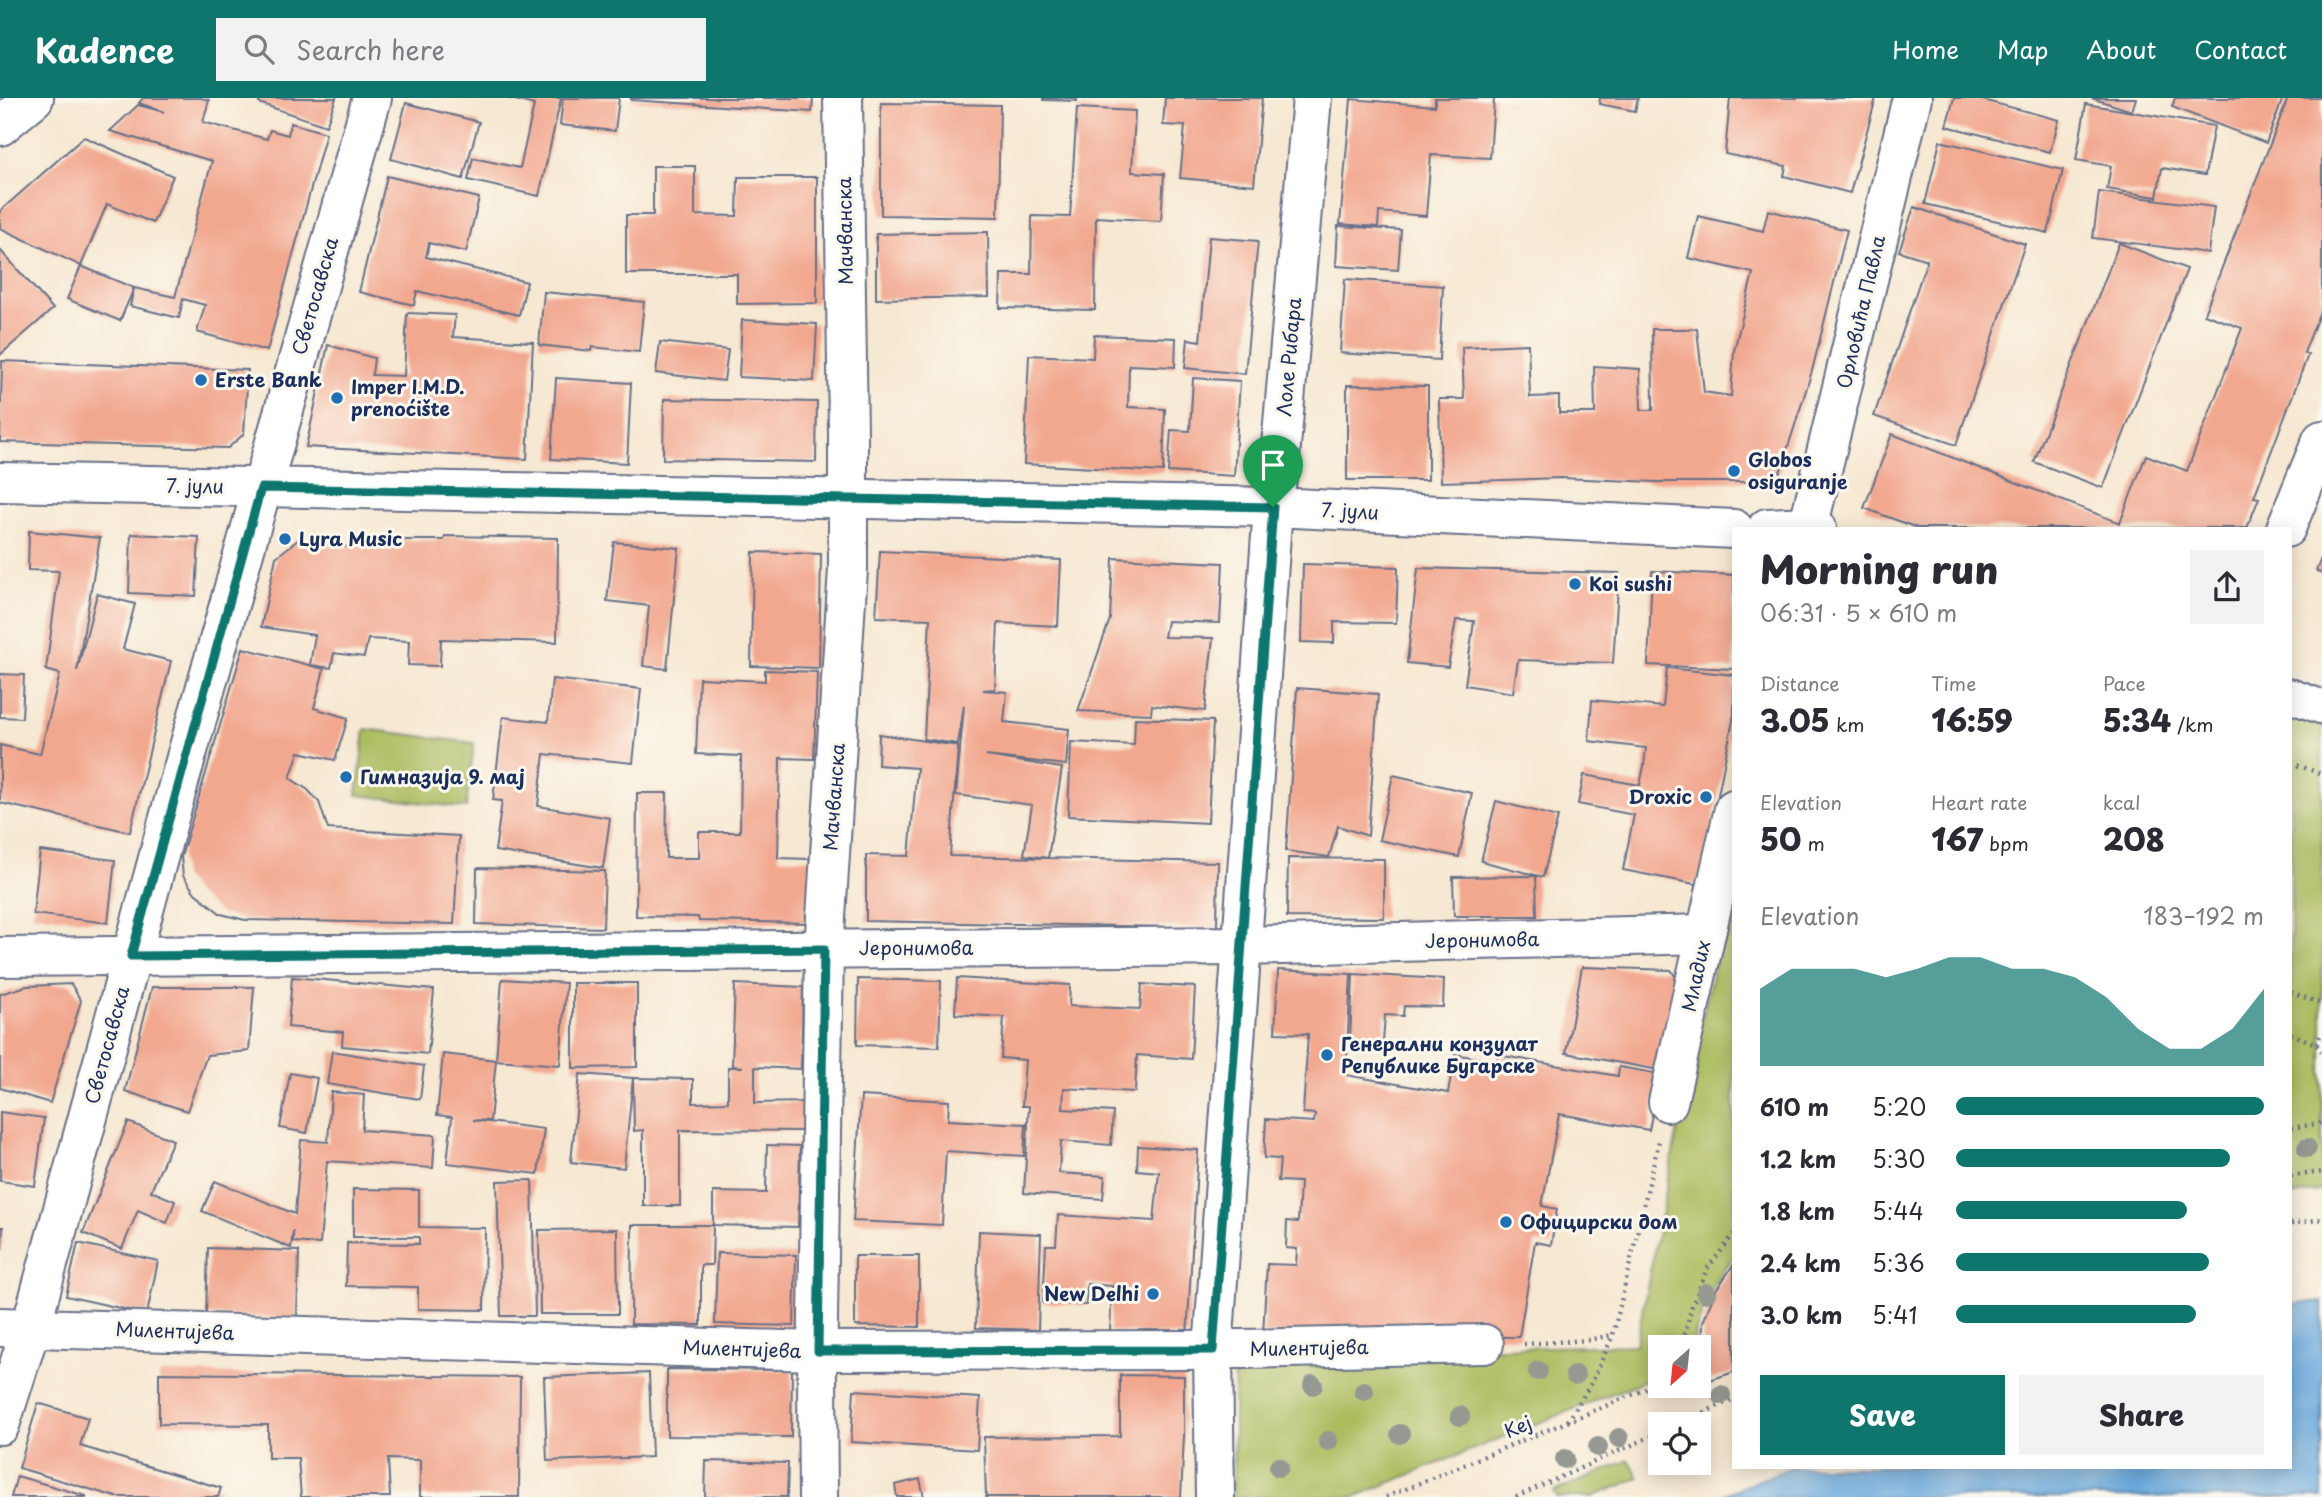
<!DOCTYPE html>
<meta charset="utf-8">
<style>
body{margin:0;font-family:"Playpen Sans",sans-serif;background:#f2f2f3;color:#2b2b33;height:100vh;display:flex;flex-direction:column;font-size:26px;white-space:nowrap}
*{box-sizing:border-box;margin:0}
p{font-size:23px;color:#7c7c81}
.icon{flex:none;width:38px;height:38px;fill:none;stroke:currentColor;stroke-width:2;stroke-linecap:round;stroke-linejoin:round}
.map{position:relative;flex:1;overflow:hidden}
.drawer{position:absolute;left:1732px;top:429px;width:560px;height:942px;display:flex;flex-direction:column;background:#fff;border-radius:0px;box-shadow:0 4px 18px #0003}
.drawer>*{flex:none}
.needle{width:46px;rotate:207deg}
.controls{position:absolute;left:1648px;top:1237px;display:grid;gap:14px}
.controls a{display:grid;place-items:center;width:63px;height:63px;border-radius:0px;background:#fff;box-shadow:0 4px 18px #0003;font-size:35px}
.pin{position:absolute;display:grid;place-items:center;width:60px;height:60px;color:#fff;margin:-72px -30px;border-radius:50% 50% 50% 0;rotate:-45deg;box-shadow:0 0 7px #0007}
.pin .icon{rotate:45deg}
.round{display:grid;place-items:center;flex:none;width:74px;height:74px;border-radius:0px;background:#f2f2f3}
.overview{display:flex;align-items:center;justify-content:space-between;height:119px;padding:0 28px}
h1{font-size:38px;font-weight:800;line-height:52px}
.figures{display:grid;grid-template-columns:repeat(3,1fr);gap:10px;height:119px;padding:7px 28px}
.figures div{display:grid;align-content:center}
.figures b{font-size:30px;font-weight:800}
.figures small{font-size:19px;font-weight:400}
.figures p{font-size:19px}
.chart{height:196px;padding:14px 28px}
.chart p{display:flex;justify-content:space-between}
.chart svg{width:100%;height:126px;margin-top:7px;fill:#0f766e;opacity:.7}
.primary-button{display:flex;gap:14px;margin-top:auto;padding:14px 28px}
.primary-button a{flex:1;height:80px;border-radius:0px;background:#0f766e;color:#fff;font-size:28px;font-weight:800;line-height:80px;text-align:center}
.primary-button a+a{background:#f2f2f3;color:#2b2b33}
ul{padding:0 28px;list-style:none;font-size:23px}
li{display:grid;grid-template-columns:112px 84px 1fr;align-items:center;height:52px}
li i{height:18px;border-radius:9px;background:#0f766e}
header{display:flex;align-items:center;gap:42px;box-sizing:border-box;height:98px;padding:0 35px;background:#0f766e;color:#fff}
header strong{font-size:33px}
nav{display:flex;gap:38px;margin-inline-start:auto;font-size:24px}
.search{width:490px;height:63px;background:#f2f2f3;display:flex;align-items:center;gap:18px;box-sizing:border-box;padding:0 24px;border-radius:0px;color:#7c7c81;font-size:26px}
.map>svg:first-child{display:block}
</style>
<header>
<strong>Kadence</strong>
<div class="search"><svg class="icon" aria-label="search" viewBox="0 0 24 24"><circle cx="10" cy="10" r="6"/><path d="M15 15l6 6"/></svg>Search here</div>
<nav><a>Home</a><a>Map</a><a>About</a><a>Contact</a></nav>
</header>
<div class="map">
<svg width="2322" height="1399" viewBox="0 0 2322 1399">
<rect width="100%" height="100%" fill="#fbf7ec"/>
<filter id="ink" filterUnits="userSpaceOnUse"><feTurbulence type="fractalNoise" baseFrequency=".0143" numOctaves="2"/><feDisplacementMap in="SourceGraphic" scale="14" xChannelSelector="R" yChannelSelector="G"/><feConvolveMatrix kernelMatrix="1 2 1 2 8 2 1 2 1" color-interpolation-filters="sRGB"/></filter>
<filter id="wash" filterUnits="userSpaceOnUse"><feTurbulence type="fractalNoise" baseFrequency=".00686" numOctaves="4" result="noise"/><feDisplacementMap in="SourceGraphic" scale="28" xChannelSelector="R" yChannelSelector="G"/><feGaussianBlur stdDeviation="1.57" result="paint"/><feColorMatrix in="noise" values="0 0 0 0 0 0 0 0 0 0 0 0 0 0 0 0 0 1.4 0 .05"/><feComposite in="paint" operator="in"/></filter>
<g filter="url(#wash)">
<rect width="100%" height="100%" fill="#f6e8d2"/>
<g fill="#acbc5f" stroke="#64765e" stroke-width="2">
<path d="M2291,614l31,11v467l-31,6z"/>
<path d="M365,631l109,14 -8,65 -109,-13z"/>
<path d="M1734,780v378c-23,26 -34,58 -42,91l-31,1v26l-307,123h-121l2,-143 401,-9 44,-228z"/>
<path d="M1629,1362l10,18 -47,19h-35l-3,-5z"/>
</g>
<path fill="#6aa9dd" stroke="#426c9e" stroke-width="2" d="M2322,1203v196h-605l75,-30 499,-1v-161z"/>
<g id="blocks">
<g fill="#f2a78f">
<path d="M143,0h58l8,2 -6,22 64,17 3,-9 18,5 3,-12 35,10 -59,218 -70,-19 8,-27 -22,-6 -4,19 -49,-12 4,-18 41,9 37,-136 -102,-30 28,-26 26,7 -25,-9z"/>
<path d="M260,0h76l-10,28 -67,-23z"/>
<path d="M508,0h53l-22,98 -71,-16 5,-22 47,10 14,-63z"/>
<path d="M563,0h56l-4,33 -55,-6z"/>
<path d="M631,0h182l-1,14 -181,-12z"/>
<path d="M1043,0h34v3l-34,-1z"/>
<path d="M1165,0h97l-8,87 -74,-7 5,-52 -22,-1z"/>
<path d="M1435,0h59l-4,60 -59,-3 -5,61 -47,-4 -1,15 -38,-3 11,-125 84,7z"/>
<path d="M1600,0h38l-3,13 -36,-7z"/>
<path d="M1730,0h146l-26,95 -66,-17 2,-10 -61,-12z"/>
<path d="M1954,0h21l84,22 -9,32 -104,-26z"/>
<path d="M2091,0h45l-4,13z"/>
<path d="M2175,0h108l-17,45 -94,-36z"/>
<path d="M2288,0h34v208l-18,47 4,2 -54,142 5,1 -12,30h-330l-53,-20 28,-74 228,89 26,-68 41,16 55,-143 -38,-14z"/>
<path d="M406,5l73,19 -16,57 -72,-20z"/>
<path d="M881,5l119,2 -2,112 -117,-2z"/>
<path d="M2086,6l128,22 -9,49 -43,-7 -5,29 -50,-8 4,-23 -35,-6z"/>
<path d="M1077,10l58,3 -3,61 32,2 -3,47 -65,-4 -1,93 -95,-2 1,-34h30l1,-58 38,1z"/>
<path d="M84,39l89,39 -20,47 -46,-19 -26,62 -81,-38v-17z"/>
<path d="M1940,43l123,29 -15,63 -123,-29z"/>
<path d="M653,68h42v49l42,1 1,-39h79v126l-80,1v-30h-111v-59h27z"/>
<path d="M387,78l92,22 -13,54 -37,-9 -3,14 101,25 -8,33 -102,-24 -3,14 -55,-13z"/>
<path d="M2099,94l115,15 -6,46 -115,-15z"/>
<path d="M1914,109l111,37 -69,201 -82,-29 53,-156 -28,-9z"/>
<path d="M1768,112l79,20 -35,141 -35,111h-121l-95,-4 -120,4 -2,-83h25l-2,-52 66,-3 2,53 29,-1v17h36l-1,-47 46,3 1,41h12l-1,-81h45l7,63 27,4 3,-45 19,-78 -65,-15 10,-42 65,15z"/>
<path d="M1338,128l63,4 -3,40 -62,-4z"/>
<path d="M988,134l1,65 -113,2v-65z"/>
<path d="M1209,139l49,4 -13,133 -60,-6 3,-29 12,2z"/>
<path d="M2119,145l68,26 -84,219 -69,-26z"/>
<path d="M0,152l53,59 -53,46z"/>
<path d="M81,168l53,22 -14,33 -53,-22z"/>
<path d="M1345,181l98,7 -4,74 -99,-7z"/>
<path d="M544,194l100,10 -5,50 -47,-5 -1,4 -52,-6z"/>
<path d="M407,215l48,2 -2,22 80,5 -6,117 -221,-12 22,-102 46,13 -2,17 32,1z"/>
<path d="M742,222l75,4 -3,57 -75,-4z"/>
<path d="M1094,237l82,3 -1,29 -46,-2 -1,42 37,2 -2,63 -139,-8 5,-109 64,3z"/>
<path d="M660,244l68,8 -4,31 -68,-8z"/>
<path d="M2,263l246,9 -4,64 -16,14 -228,-6z"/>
<path d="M556,280l75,5 -4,80 -76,-4z"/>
<path d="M1193,280l47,3 -6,95 -66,-4 3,-42 19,1z"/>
<path d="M1347,287l81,1v94h-81z"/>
<path d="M664,301l153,3 -1,60 -153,-3z"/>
<path d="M29,433l71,7 -23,133 20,-77 38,10 -12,45 48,12 -41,171 -130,-29v-58l40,9 20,-80 -14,-4 13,-99 -31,-1z"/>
<path d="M131,436l68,3 -3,59 -67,-3z"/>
<path d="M445,438l113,2 -1,104 -116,-3 -1,27 -32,-1 1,-24 -41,-2 -4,18 -30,-4 -3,15 -21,-3 5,-30 -54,-8 15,-70 23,-18 50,8 2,-7h93z"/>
<path d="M614,444l65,6 -12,121 -24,-3 6,-60 -42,-5z"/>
<path d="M880,453l181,9 -3,66 -60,-3 -3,66 -12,1 24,2 -3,30 65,7 -3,36 -80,-9 76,12 -14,90 170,4 -1,66 -351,-7v-66l43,1 8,-88 -39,-3 1,-31 79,12 -8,110 98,2 -24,-3 8,-50 -76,-10 8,-90 -6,39 -34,-5 6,-120 -54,-2z"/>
<path d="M753,454l68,2 -2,114 -68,-2z"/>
<path d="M2322,458v18l-6,-3z"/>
<path d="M1113,460l110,5 -3,60 -53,-2 -3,16 49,1 -8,73 -53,-6 -1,9 -73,-3 32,-92z"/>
<path d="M1303,466l95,3 -2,56 -62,-1v21l-33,-1z"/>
<path d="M1418,470l201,5 -6,90 -95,-3 -5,33 -48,-8 9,-64 -18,-1 -8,47 -41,-4z"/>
<path d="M1652,473l82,4v94l-86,-4z"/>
<path d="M243,550l81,21 -10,39 34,10 -13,42 -36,-8 -9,26 18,12 11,12 9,27 131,7 -5,88 -209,-4 -24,-6 -26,-21 -12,-17 -2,-19z"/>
<path d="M1667,570l67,7v40l-34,170 -77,-15 11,-55 -56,-11 6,-29 56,10 4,-19 2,-18 -57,-7 3,-41 71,7z"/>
<path d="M765,572l52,2 -3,87 -34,-1 -2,100 32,1 -1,64 -110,-2 -1,-4 -62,-1 1,-123h30l-1,65h33v-26h41l1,-76 -45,-2 3,-76 66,3z"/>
<path d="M0,576l24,1 -2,43 -22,-1z"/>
<path d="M552,581l89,10 -8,74 -89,-9 -6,52 72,12 -7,50 -108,-17 7,-50 -9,-1 10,-83 45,5z"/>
<path d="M1297,590l81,6 -10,142 -30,-10 -9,31 -43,-6z"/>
<path d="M1135,620l78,3 -5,102 -140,-7 3,-74 63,3z"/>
<path d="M1393,677l79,18 -13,64 -80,-17z"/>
<path d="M1496,703l62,16 -15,60 -62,-16z"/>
<path d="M40,753l75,9 -7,63 -75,-9z"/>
<path d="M1288,760l96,1v59l-97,-1z"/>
<path d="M477,770l128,3 -2,57 -127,-4z"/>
<path d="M1536,778l1,40h-83l-1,-39z"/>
<path d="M1582,869l89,3 5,7 -17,93 -93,-17z"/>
<path d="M1278,872l73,4 -5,101 102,18 7,-39 42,8 1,-7 120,21 1,-9 41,7 -11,56 -90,-16 -17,92 15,3 -6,36 -16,-3 -16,95 -256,-3 4,-70 29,1 1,-16 -11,-1 1,-27 11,1 2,-40 -22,-1 2,-22 -16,-1 2,-39 48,3 1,-8 -12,-1 5,-79 -33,-1z"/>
<path d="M1353,876l91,5 -1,28 -39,-1 -1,10 -18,-1 -2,27 -33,-2z"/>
<path d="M292,879l142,13 -6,64 -86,-8 1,-14 -55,-5z"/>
<path d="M957,880l113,7 -1,21 71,3 2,-25 53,3 -4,72 -54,-4 -2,37 -71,-4 -1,21 50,3 -2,33 -50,-4 -2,32 46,3 -2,23 -79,-6 5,-87h-7l3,-46 -24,-2 3,-41 -49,-3z"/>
<path d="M502,881l64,4 -6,82 -64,-5z"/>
<path d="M858,881l83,2 -2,66 -82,-2z"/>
<path d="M573,885h64v84l-64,1z"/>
<path d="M71,886l10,17 -31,102 -50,-15v-94l27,-8z"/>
<path d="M735,886l68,3 -2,82 -46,-2v36l48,-1v29l-123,-1v76h-37v-76l-9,1 -1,-53 60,1v24l35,-1v-35h15l-11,-1z"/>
<path d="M152,889h102l-5,64 -42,4 -20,56 -62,-20z"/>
<path d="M332,953l92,15 -4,33 -93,-15z"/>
<path d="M443,956l53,6 -6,61 -17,-1 71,9 -6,45 -91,-11 5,-46 -15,-2z"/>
<path d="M290,975l27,5 -10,55 -27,-5z"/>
<path d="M580,976l53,4 -9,90 -53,-6z"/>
<path d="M331,994l33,3 -2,35 73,5 -2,33 -106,-7 -7,83 -27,-2v-11l-2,17 -89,-37 13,-30 80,33 6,-74 27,2z"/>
<path d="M861,998l88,5 -1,19 78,4 -2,32 -78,-5 -4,74 -89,-4z"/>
<path d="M0,1014l44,6 -9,68 -35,-5z"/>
<path d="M128,1024l45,18 -22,51 24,10 -8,22 -29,-13 -16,39 -39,-16z"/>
<path d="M767,1047l33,1 -2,81 -85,-2v-33l53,1z"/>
<path d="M1138,1048l60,4 -11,186 -77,-5 2,-45 -25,-2 -1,21 -43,-2 3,-58h10l2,-30 96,6 5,-49 -22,-2z"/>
<path d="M532,1082l3,136h-34l-4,-135z"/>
<path d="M353,1091l66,1v37l66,1 -1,82 -66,-1v-22l-72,-1 1,-43 72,1v-7h-66z"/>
<path d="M632,1127h81l-1,40h-11v60l-70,-1z"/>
<path d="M0,1129h3l-1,23h-2z"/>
<path d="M617,1131l1,85h-78l-1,-84z"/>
<path d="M979,1133l62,3 -3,96 -62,-2z"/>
<path d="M78,1145l80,18 -11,53 -81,-18z"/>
<path d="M208,1150l91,3 -2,67 -91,-3z"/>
<path d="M717,1155l79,2 -2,71 -79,-2z"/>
<path d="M855,1158h64v71l-64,-1z"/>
<path d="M1734,1166v108l-24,8 -8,-28 1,-30 13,-32z"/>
<path d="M667,1271l125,1 -1,67 -124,-1z"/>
<path d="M159,1275l361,4 -1,120h-99v-37l-32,-1 2,38h-89l-3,-39h-30v-33l-109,-1z"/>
<path d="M649,1275l3,84 -105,4 -3,-84z"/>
<path d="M1120,1277l64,1v60l-3,61h-195l-2,-60 136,-1z"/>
<path d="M854,1292l126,8 -3,52 -126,-8z"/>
<path d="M38,1305l50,15 -8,28 141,42 -3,9h-102l-97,-29z"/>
<path d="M706,1363l82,2 -1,34h-82z"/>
<path d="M17,1378l69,20v1h-75z"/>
<path d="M920,1381l4,18h-27l-2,-12z"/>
</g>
</g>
</g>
<g filter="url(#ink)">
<use href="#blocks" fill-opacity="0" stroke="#687087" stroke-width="2"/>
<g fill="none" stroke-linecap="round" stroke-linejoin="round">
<defs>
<path id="pedestrian" d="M2291,598l31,11"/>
<g id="minor">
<path d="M0,384l1273,25 461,22"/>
<path d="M1767,430l42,-2 8,2"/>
<path d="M1808,430l104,-430"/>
<path d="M2286,430l36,-88"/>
<path d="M0,859l1243,-11 462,-12"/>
<path d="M1668,1004l66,-293"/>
<path d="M0,1229l818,24 370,-1 296,-6"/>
<path d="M0,1327l31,-98 138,-509 203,-720"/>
<path d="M818,1399l-1,-118 7,-430 24,-380v-138l-5,-333"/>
<path d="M1215,1399l-2,-147 60,-843 7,-50 32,-359"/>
</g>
<path id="secondary" d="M0,28l34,-28"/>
</defs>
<use href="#pedestrian" stroke="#687087" stroke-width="37"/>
<use href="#minor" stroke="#687087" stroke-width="42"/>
<use href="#secondary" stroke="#687087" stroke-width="42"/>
<g stroke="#687087" stroke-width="4.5" stroke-dasharray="2 5" stroke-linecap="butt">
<path d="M2291,665l31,11"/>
<path d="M2291,894l31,12"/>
<path d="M2291,936l25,10 6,8"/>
<path d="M2316,946l6,-12"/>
<path d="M2291,1030l31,-5"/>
<path d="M2291,1078l31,-4"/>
<path d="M2291,1126l31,-5"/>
<path d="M1524,1246l64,-4 24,-5"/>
<path d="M1681,1250l11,-42 15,-37 27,-35"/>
<path d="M1568,1323l24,-39 21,-47 46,-194"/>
<path d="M1678,1326l56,-25"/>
<path d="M1386,1399l258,-107 17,-10"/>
<path d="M1516,1399l145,-65"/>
</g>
<use href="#pedestrian" stroke="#fff" stroke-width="33"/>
<use href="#minor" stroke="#fff" stroke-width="38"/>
<use href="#secondary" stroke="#fff" stroke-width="38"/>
</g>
<g fill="#959992">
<circle cx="2307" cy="1050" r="10"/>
<circle cx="1706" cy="1195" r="10"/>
<circle cx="1538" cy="1273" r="10"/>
<circle cx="1575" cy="1277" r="10"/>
<circle cx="1313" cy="1287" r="10"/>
<circle cx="1364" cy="1293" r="10"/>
<circle cx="1721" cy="1297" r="10"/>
<circle cx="1460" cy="1318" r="10"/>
<circle cx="1400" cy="1336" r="10"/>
<circle cx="1619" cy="1340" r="10"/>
<circle cx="1328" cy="1343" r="10"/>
<circle cx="1598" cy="1349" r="10"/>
<circle cx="1565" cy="1361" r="10"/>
<circle cx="1279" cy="1369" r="10"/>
</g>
</g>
<g fill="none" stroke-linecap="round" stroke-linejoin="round" filter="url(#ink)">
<defs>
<path id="route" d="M261,390l1012,19 -60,843 -395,1 6,-402 -693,7z"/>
</defs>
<use href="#route" stroke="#fff" stroke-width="14"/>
<use href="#route" stroke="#0f766e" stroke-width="9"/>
</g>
<g fill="#1f6fb2" stroke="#fbf7ec" stroke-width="2.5">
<circle cx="201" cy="282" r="7"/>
<circle cx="337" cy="300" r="7"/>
<circle cx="1734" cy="373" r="7"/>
<circle cx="285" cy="441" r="7"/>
<circle cx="1575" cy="486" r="7"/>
<circle cx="346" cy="679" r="7"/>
<circle cx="1706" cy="699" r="7"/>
<circle cx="1327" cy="957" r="7"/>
<circle cx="1506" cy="1124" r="7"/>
<circle cx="1153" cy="1196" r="7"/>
</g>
<g text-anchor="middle" stroke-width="6" stroke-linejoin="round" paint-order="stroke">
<g font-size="19" fill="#1b2f5e" stroke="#fbf7ec">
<text transform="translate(845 133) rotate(-91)" y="7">Мачванска</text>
<text transform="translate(315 198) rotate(-74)" y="7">Светосавска</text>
<text transform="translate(1861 214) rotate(-77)" y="7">Орловића Павла</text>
<text transform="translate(1289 259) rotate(-85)" y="7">Лоле Рибара</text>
<text transform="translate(195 388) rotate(1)" y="7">7. јули</text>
<text transform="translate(1350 413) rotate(3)" y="7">7. јули</text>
<text transform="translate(834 699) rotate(-86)" y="7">Мачванска</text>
<text transform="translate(1482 842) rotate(-1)" y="7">Јеронимова</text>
<text x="916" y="857">Јеронимова</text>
<text transform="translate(1696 878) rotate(-78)" y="7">Младих</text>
<text transform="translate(107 947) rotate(-75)" y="7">Светосавска</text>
<text transform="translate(175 1233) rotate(2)" y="7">Милентијева</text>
<text transform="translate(1309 1250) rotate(-1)" y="7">Милентијева</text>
<text transform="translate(742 1251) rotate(2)" y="7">Милентијева</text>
<text transform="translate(1518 1329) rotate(-23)" y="7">Кеј</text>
</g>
<g font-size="19" font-weight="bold" fill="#1b2f5e" stroke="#fbf7ec" text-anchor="start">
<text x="215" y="289">Erste Bank</text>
<text x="351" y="296">Imper I.M.D.<tspan x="351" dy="22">prenoćište</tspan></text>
<text x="1748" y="369">Globos<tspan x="1748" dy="22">osiguranje</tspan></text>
<text x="299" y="448">Lyra Music</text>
<text x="1589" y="493">Koi sushi</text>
<text x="360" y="686">Гимназија 9. мај</text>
<text x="1692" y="706" text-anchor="end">Droxic</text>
<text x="1341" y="953">Генерални конзулат<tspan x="1341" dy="22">Републике Бугарске</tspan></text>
<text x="1520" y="1131">Официрски дом</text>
<text x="1139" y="1203" text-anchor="end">New Delhi</text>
</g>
</g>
</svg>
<div class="controls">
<a><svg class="needle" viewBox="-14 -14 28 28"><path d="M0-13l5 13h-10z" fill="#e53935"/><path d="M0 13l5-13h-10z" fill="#7c7c81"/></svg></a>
<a><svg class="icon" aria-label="locate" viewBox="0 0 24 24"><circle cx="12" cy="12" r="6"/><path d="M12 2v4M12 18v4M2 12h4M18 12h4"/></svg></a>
</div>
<div class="pin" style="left:1273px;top:409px;background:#1e9e55"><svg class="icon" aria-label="arrive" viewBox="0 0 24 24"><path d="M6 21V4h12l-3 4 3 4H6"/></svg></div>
<section class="drawer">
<div class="overview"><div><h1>Morning run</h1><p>06:31 · 5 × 610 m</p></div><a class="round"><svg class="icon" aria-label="share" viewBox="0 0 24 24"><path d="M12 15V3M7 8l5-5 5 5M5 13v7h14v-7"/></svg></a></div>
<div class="figures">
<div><p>Distance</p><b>3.05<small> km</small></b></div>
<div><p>Time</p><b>16:59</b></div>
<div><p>Pace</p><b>5:34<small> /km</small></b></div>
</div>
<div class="figures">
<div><p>Elevation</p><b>50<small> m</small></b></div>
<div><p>Heart rate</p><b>167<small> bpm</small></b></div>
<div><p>kcal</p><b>208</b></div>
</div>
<div class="chart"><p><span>Elevation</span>183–192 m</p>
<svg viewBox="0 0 160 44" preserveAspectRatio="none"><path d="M0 44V17L10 10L20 10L30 10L40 13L50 10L60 6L70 6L80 10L90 10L100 13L110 20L120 31L130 38L140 38L150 31L160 17V44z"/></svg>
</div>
<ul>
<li><b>610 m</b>5:20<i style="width:100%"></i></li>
<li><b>1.2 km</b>5:30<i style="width:89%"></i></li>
<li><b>1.8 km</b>5:44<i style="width:75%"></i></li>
<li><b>2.4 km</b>5:36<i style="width:82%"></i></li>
<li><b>3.0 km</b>5:41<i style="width:78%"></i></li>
</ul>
<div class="primary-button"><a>Save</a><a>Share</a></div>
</section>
</div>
